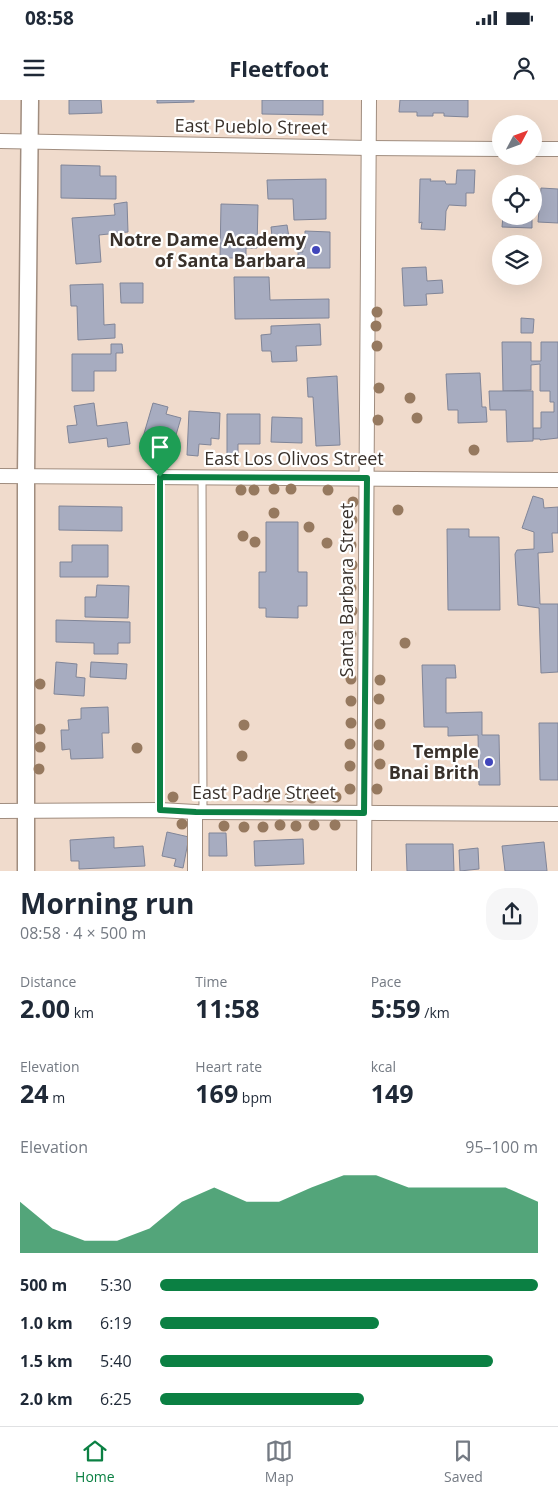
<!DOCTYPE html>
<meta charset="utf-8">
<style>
body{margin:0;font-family:"Open Sans",sans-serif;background:#f6f6f7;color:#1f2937;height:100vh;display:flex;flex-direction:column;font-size:19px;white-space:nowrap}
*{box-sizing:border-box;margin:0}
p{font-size:16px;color:#747a83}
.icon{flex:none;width:28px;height:28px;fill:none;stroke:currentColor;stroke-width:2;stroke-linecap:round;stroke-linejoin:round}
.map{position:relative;height:771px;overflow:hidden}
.panel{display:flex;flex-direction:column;background:#fff;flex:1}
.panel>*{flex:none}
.needle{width:32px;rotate:49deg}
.fabs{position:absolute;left:492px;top:15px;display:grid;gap:10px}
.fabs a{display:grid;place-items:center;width:50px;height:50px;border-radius:50%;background:#fff;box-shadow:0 5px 20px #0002;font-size:25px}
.pin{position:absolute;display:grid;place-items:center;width:42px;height:42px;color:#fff;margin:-51px -21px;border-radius:50% 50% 50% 0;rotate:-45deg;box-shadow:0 0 5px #0007}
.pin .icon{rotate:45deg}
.round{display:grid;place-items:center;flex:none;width:52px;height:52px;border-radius:20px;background:#f6f6f7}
.headline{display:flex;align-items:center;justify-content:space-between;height:85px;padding:0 20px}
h1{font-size:28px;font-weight:700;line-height:38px}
.metrics{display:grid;grid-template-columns:repeat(3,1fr);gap:8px;height:85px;padding:5px 20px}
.metrics div{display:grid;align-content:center}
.metrics b{font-size:25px;font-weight:700}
.metrics small{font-size:14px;font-weight:400}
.metrics p{font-size:14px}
.chart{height:140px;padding:10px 20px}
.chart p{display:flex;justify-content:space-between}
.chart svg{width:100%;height:90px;margin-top:5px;fill:#0b8043;opacity:.7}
ul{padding:0 20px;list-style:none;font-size:16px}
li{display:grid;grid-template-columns:80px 60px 1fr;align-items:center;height:38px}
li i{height:12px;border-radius:6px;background:#0b8043}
.status{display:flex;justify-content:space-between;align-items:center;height:35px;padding:0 25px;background:#fff;direction:ltr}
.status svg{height:14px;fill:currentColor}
header{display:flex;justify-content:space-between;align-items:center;height:65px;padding:0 20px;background:#fff;font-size:22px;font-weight:700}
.menu{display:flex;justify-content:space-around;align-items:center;height:70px;border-top:1px solid #e0e1e3;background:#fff;font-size:14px;color:#747a83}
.menu a{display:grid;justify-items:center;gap:2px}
.menu .on{color:#0b8043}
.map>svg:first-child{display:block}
</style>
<div class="status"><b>08:58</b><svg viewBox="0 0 49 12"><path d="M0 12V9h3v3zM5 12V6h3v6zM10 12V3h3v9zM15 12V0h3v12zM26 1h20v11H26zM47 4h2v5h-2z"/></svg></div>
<header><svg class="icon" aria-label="menu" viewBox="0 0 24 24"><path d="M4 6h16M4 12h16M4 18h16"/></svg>Fleetfoot<svg class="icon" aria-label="person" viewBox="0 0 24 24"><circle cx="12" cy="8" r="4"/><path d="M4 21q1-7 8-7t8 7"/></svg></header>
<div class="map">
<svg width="558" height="771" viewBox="0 0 558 771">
<rect width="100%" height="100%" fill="#f0dbcc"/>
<g fill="#a7acc0" stroke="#808598">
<path d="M69,0h32l1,13 -33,1z"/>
<path d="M157,0h37v2l-37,1z"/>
<path d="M262,0h61v15l-61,-1z"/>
<path d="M400,0h68v17l-24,-1v-3h-11v3h-16v-4h-18z"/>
<path d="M61,65l39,1v10h16v23l-55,-1z"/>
<path d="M457,70h18l-1,23h-8v13l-17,-1 -3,6 -1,19 -24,-1 1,-7 -3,1 1,-44h11l-1,2h15l1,3h10z"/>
<path d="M326,79v40l-32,1 -1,-21h-25l-1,-19z"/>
<path d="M541,88l17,1v34l-20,-1z"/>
<path d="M127,102l1,30 -29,3 2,27 -25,2 -4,-46 43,-3 -1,-11z"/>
<path d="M221,104l37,1 -1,43h-11v10h-26z"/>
<path d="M503,116h29v12l-30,-1z"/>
<path d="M287,125l3,19 -17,2 -2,-19z"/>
<path d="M305,131l25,1v36h-32v-16h5l-1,-4h3z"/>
<path d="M426,167l1,14 15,-1 1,13 -17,1 1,11 -23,1 -2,-38z"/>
<path d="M234,177h35l1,23 59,-1v19l-94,1z"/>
<path d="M120,183h23v20h-22z"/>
<path d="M103,184l1,41 11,-1v14l-37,2 -1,-34h-6l-1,-21z"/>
<path d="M521,218l13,1 -1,14h-12z"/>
<path d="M320,224l1,21 -25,1 1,15 -25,1 -1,-11h-9l-1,-16 10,-1v-8z"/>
<path d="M502,242h29v19h10v-19h17v96l-18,2v-1h-7v-11h8v-16h13v-10h-4v-11h-10v-27l-9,1v25l-28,1z"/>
<path d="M111,244h11l1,9h-7v18h-22v20h-22v-37h39z"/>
<path d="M480,273l2,34h4l1,15 -29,1v-13h-10l-2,-36z"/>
<path d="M337,276l3,69 -24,1 -3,-49h-5l-1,-19z"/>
<path d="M489,291h44v50l-26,1 -1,-32h-16z"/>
<path d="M94,303l3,23 30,-4 3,22 -22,3 -1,-9 -38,5 -2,-17 10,-1 -3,-19z"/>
<path d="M153,303l15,4 -2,7 15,4 -8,27 -30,-8z"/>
<path d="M189,311l31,2 -1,26 -8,-1v7l-12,-1 -1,12 -11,-1z"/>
<path d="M227,314h33v30h-22v11h-11z"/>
<path d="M272,317l30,1v25l-31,-1z"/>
<path d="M533,396l10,3 1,9 14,-1v26h-6l1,19 -15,1 2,51h18v68l-17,1 -2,-65 -21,-3 -3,-51 2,-4 17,-1v-17l-12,-4z"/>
<path d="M59,406l63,1v24l-63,-1z"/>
<path d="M266,422h32v50h9v34h-9v12l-32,-1v-9h-7v-36h7z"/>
<path d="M447,429h22v8h30l1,73h-52z"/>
<path d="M72,445h36v32h-48v-15h12z"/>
<path d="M97,485l32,1 -1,32 -43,-1v-20h11z"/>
<path d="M56,520l74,2v21h-12v11h-24v-11l-38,-1z"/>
<path d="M56,562l21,2 -1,13 9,1 -1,18 -30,-2z"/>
<path d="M91,562l36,2 -1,15 -36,-2z"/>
<path d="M422,565h33l1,13h-10v35l36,-1v23h17l1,50h-21l-1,-50 -30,1v-9h-24z"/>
<path d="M108,607l1,26h-7l1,25 -32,1 -1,-10 -8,1 -1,-20h8l-1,-10 13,-1v-11z"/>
<path d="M539,623h19v57h-18z"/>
<path d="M167,732l22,5 -6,31 -9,-2 2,-7 -14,-3z"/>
<path d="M209,733h17l1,23h-18z"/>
<path d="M114,737v11l29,-2 2,20 -66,3v-8h-8l-1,-21z"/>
<path d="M303,739l1,25 -49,2 -1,-25z"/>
<path d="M544,742l3,29h-42l-3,-25z"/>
<path d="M406,744h47l1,27h-47z"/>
<path d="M478,748l1,21 -19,2 -1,-21z"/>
</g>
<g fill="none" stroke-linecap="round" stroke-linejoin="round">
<defs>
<g id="service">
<path d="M202,377l1,335"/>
<path d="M160,710v-333"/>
</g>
<g id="minor">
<path d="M0,41l369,7 132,1"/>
<path d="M534,49h24"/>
<path d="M0,376l558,4"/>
<path d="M0,711l160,-1 35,2 363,2"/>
<path d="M195,771v-59"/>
<path d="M364,771l5,-771"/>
</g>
<path id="tertiary" d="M26,771v-396l4,-375"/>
</defs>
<use href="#service" stroke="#a08d7f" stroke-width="9"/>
<use href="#minor" stroke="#a08d7f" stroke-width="16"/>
<use href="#tertiary" stroke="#a08d7f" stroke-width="19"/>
<use href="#service" stroke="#fff" stroke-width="7"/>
<use href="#minor" stroke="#fff" stroke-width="14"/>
<use href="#tertiary" stroke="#fff" stroke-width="16"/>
</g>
<g fill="#96795f">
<circle cx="377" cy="212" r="5.5"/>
<circle cx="376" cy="226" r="5.5"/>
<circle cx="377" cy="246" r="5.5"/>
<circle cx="379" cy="288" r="5.5"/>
<circle cx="410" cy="298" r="5.5"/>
<circle cx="417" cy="318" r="5.5"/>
<circle cx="378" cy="320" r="5.5"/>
<circle cx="474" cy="350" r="5.5"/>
<circle cx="274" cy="389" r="5.5"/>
<circle cx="291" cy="389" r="5.5"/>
<circle cx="241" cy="390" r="5.5"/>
<circle cx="254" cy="390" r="5.5"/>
<circle cx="328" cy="390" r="5.5"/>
<circle cx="353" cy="402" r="5.5"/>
<circle cx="398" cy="410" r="5.5"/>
<circle cx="274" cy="413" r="5.5"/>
<circle cx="352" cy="420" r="5.5"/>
<circle cx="309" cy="427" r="5.5"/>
<circle cx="243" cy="436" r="5.5"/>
<circle cx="255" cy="442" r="5.5"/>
<circle cx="327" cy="443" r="5.5"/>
<circle cx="351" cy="445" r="5.5"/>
<circle cx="352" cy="465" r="5.5"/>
<circle cx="351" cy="488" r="5.5"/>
<circle cx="352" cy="511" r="5.5"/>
<circle cx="351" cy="534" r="5.5"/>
<circle cx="405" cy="543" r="5.5"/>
<circle cx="351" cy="579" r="5.5"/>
<circle cx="380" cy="580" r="5.5"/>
<circle cx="40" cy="584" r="5.5"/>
<circle cx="379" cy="599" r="5.5"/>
<circle cx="351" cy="601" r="5.5"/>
<circle cx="351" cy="623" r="5.5"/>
<circle cx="380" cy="624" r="5.5"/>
<circle cx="244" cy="625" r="5.5"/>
<circle cx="40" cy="629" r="5.5"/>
<circle cx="350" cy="644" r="5.5"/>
<circle cx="379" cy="645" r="5.5"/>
<circle cx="40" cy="647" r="5.5"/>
<circle cx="137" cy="648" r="5.5"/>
<circle cx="242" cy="656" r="5.5"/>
<circle cx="380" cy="664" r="5.5"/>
<circle cx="350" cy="666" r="5.5"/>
<circle cx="39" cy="669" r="5.5"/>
<circle cx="350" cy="689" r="5.5"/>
<circle cx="377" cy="689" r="5.5"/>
<circle cx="173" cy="697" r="5.5"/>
<circle cx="267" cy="697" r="5.5"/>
<circle cx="290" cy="697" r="5.5"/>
<circle cx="336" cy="697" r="5.5"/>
<circle cx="312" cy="698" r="5.5"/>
<circle cx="182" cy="724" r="5.5"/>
<circle cx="280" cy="725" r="5.5"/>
<circle cx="314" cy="725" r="5.5"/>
<circle cx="335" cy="725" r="5.5"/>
<circle cx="224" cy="726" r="5.5"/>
<circle cx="296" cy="726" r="5.5"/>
<circle cx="244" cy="727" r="5.5"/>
<circle cx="263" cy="727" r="5.5"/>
</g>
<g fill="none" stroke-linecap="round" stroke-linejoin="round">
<defs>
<path id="route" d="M160,377l207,1 -3,335 -168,-1 -36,-2z"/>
</defs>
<use href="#route" stroke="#fff" stroke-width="10"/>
<use href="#route" stroke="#0b8043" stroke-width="6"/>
</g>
<g fill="#4146bb" stroke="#fff" stroke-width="2">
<circle cx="316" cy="150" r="5"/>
<circle cx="489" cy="662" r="5"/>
</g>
<g text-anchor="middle" stroke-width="4.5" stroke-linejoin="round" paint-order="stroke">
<g font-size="18" fill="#39312b" stroke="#fff">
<text transform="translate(251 27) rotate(1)" y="6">East Pueblo Street</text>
<text x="294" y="365">East Los Olivos Street</text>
<text transform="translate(347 490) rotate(-90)" y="6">Santa Barbara Street</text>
<text x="264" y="699">East Padre Street</text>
</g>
<g font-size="18" font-weight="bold" fill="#39312b" stroke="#fff" text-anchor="end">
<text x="306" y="146">Notre Dame Academy<tspan x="306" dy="21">of Santa Barbara</tspan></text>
<text x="479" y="658">Temple<tspan x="479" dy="21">Bnai Brith</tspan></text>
</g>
</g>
</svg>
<div class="fabs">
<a><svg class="needle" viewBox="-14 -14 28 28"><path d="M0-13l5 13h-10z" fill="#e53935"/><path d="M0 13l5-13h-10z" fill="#747a83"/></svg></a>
<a><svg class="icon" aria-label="locate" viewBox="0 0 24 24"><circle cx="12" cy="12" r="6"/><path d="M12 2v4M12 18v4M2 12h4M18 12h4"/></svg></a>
<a><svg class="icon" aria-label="layers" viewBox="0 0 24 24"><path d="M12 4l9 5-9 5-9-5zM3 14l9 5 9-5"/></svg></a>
</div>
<div class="pin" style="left:160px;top:377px;background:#1e9e55"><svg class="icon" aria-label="arrive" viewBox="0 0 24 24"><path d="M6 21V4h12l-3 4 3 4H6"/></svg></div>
</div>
<section class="panel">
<div class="headline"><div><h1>Morning run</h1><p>08:58 · 4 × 500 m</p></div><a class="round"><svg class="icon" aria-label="share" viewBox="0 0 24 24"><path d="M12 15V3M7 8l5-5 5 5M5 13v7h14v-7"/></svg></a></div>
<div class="metrics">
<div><p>Distance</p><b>2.00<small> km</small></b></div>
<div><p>Time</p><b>11:58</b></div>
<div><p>Pace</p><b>5:59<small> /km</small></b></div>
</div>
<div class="metrics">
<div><p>Elevation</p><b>24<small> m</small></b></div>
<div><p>Heart rate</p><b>169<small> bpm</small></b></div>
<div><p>kcal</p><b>149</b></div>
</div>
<div class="chart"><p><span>Elevation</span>95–100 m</p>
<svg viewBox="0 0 160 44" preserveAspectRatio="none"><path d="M0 44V19L10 32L20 38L30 38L40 32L50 19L60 12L70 19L80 19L90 12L100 6L110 6L120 12L130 12L140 12L150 12L160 19V44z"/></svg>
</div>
<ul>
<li><b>500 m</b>5:30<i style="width:100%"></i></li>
<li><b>1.0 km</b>6:19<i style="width:58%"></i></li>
<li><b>1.5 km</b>5:40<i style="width:88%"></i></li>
<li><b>2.0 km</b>6:25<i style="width:54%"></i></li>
</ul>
</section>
<nav class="menu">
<a class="on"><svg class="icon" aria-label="home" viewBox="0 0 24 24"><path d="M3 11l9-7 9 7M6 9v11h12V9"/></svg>Home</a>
<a><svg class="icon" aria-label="map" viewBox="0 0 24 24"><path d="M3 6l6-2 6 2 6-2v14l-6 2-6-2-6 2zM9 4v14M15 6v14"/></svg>Map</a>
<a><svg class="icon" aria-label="saved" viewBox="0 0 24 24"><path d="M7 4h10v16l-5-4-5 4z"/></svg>Saved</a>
</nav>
